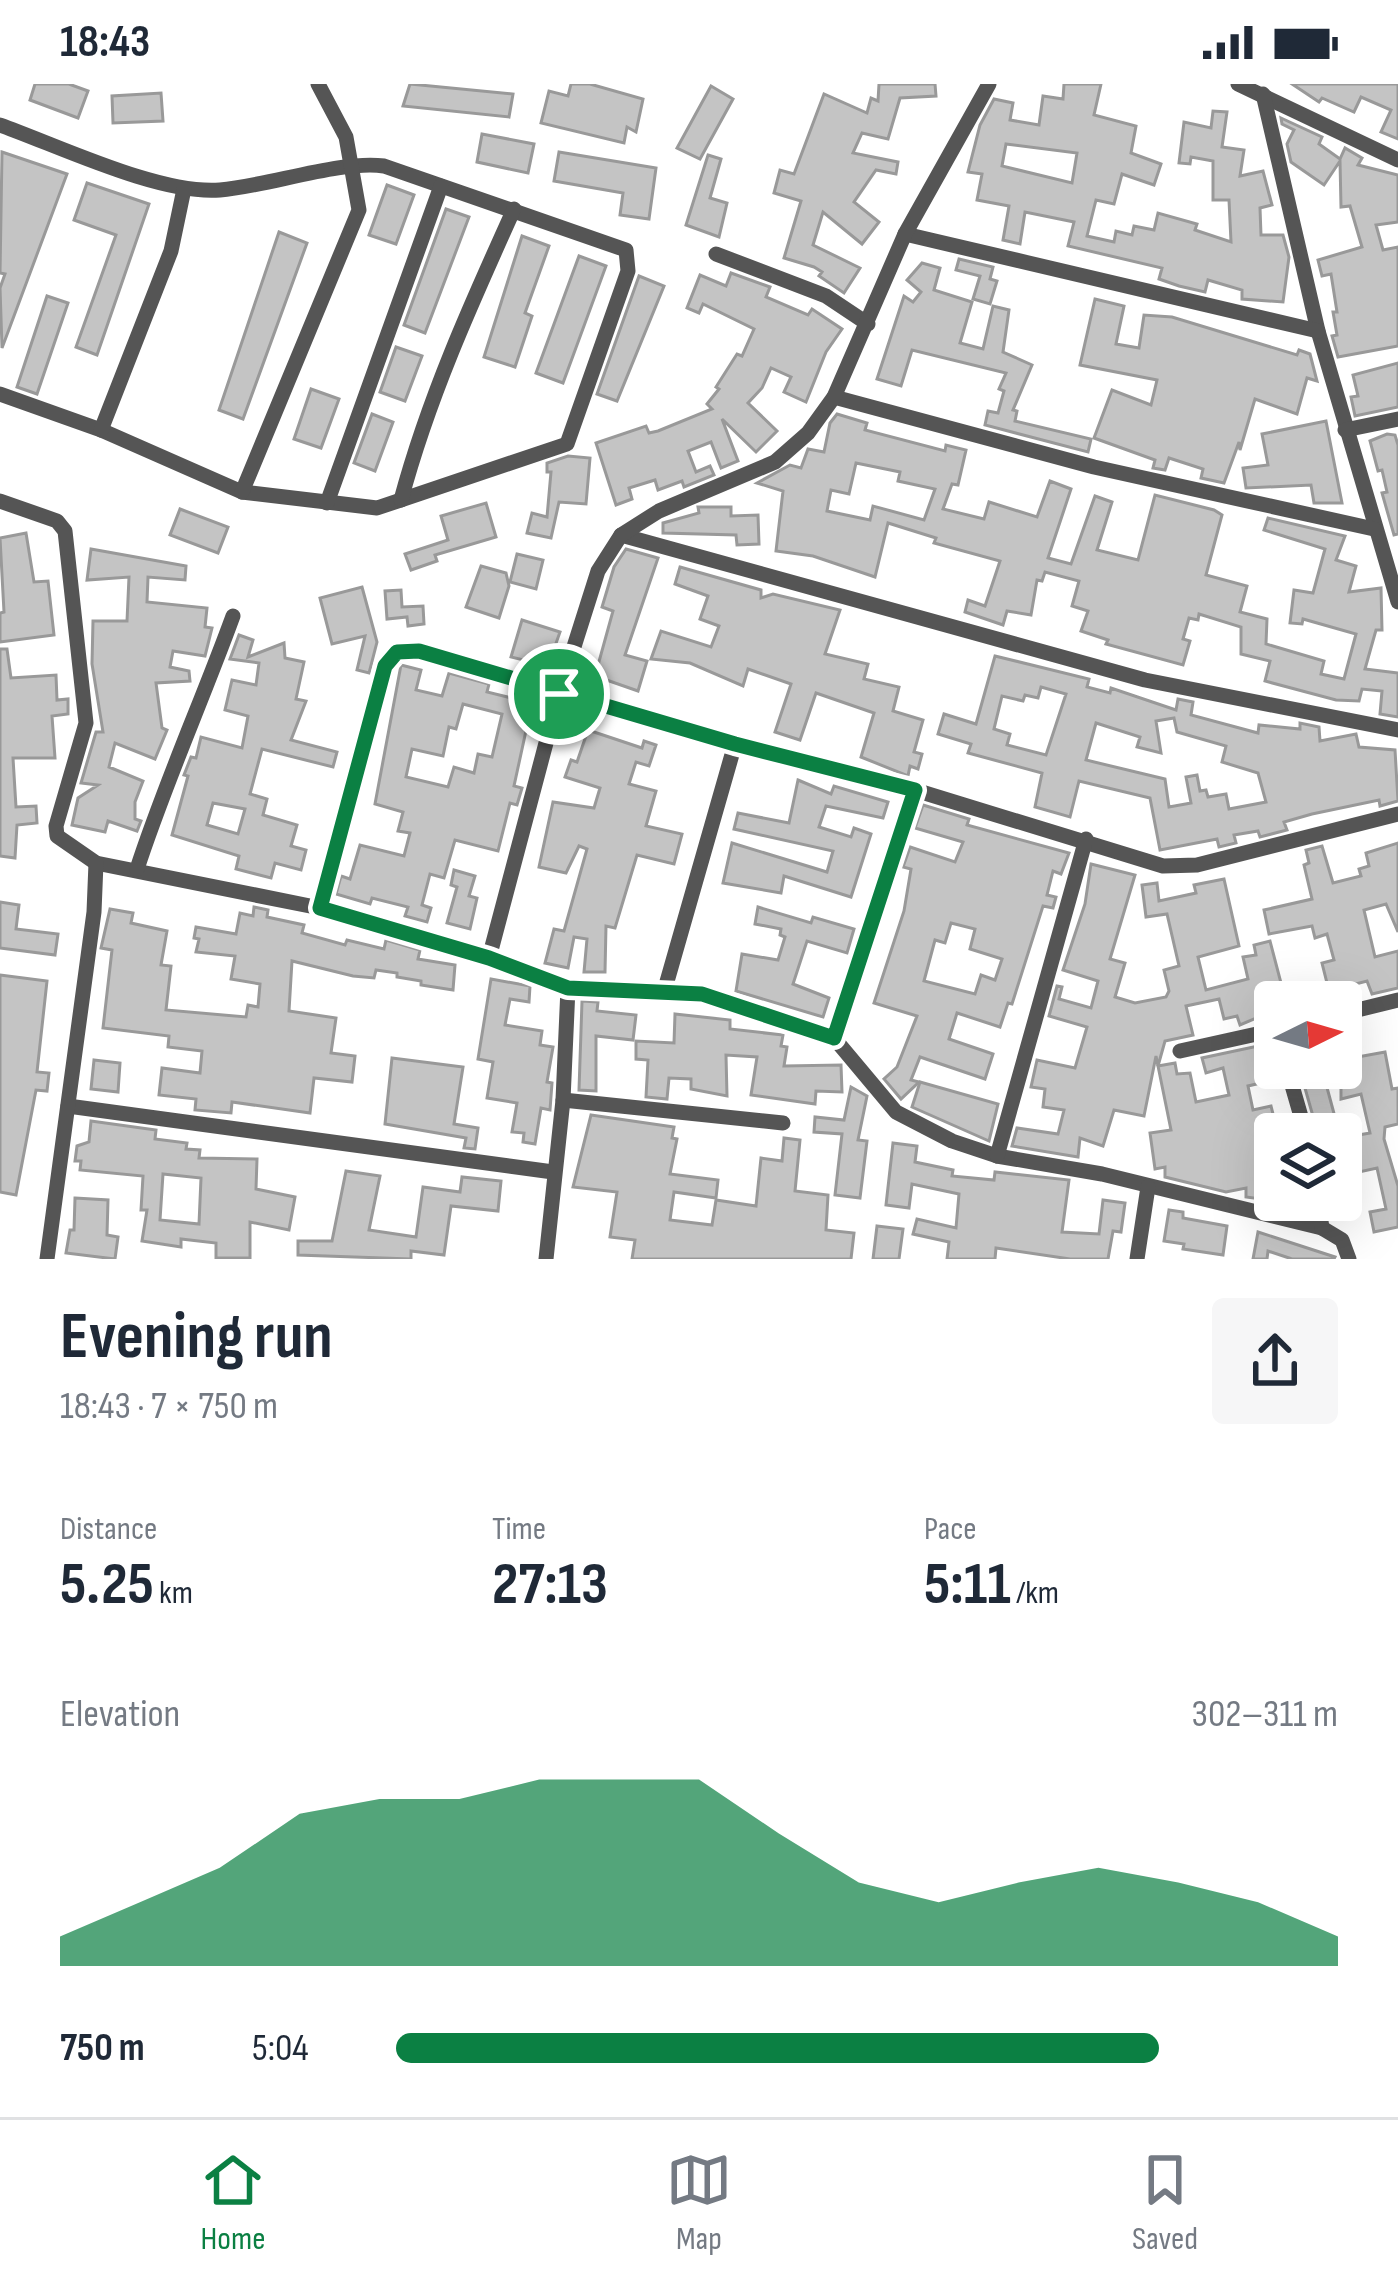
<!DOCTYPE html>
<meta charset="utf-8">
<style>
body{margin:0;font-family:"Sofia Sans Condensed",sans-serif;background:#f6f6f7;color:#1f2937;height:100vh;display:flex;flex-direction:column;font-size:45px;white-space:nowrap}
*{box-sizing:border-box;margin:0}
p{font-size:39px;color:#747a83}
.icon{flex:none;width:66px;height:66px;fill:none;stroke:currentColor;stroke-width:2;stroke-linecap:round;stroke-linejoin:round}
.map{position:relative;height:1175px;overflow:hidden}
.sheet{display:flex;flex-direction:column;background:#fff;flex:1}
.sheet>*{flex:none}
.needle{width:78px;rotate:85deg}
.fabs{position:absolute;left:1254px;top:897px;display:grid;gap:24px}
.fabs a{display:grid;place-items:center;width:108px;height:108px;border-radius:12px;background:#fff;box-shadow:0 12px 48px #0002;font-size:60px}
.pin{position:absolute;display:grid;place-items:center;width:102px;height:102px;color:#fff;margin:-51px;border:6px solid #fff;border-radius:50%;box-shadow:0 3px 12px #0007}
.round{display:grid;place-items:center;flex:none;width:126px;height:126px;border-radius:12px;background:#f6f6f7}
.head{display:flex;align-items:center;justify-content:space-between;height:204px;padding:0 60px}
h1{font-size:66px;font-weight:700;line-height:90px}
.metrics{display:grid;grid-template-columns:repeat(3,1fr);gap:18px;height:204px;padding:12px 60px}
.metrics div{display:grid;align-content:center}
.metrics b{font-size:60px;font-weight:700}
.metrics small{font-size:33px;font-weight:400}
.metrics p{font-size:33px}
.chart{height:336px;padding:24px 60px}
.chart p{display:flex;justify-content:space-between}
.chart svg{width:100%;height:216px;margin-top:12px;fill:#0b8043;opacity:.7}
ul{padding:0 60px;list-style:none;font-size:39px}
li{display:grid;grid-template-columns:192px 144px 1fr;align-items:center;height:90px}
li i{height:30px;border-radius:15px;background:#0b8043}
.status{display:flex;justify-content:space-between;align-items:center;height:84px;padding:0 60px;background:#fff;direction:ltr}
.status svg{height:33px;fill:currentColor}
.tabs{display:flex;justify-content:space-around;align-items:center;height:168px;border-top:3px solid #e0e1e3;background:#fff;font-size:33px;color:#747a83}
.tabs a{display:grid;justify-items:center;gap:6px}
.tabs .on{color:#0b8043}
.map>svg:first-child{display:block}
</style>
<div class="status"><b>18:43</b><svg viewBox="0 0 49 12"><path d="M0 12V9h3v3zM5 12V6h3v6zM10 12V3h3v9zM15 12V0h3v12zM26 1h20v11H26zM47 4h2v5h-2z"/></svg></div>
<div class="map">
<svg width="1398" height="1175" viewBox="0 0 1398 1175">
<rect width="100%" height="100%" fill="#fff"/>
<g fill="#c4c4c4" stroke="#999" stroke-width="3" fill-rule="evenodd">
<path d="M35,0h34l19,7 -10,27 -48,-18z"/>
<path d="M410,0l103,10 -4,23 -106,-11z"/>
<path d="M571,0h19l53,15 -7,33 -9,-5 -3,16 -83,-20 8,-32 19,5z"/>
<path d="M879,0h56l1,12 -36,2 -12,41 -26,-6 -9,20 45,9 -2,12 -20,-4 -22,32 25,20 -17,22 -39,-32 -10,33 47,23 -16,25 -25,-17 3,-4 -8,-5 -30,-9 17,-57 -27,-8 6,-23 14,4 30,-80 43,19 4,-15 7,3z"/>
<path d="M1064,0h37l-7,31 42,11 -5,27 30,11 -7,21 -32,-11 -8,30 -18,-4 -9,36 27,6 2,-11 16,4 2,-9 20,4 4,-17 39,11 -2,6 36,12 -2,-42h-16v-39l-22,-4 -1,7 -11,-1 5,-41 27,6 2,-17 14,1 -5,35 22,3 -4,26 23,-5 9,34 -12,3 1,27h22l6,22 -6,45 -41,-3v-9l-34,-10 -3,12 -26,-6 -20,-7 3,-11 -94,-22 6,-24 -49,-10 -5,32 -17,-4 6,-34 -32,-6 5,-26 -14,-2 12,-47 14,-26 19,4 -3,17 29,5 4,-29 20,3zM1006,60l71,9 -5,30 -70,-17z"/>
<path d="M1292,0h106v55l-17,-7 10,-22 -30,-13 -7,15 -32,-14 -3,4z"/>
<path d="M711,2l22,13 -33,60 -23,-11z"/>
<path d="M161,9l2,28 -50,2 -1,-27z"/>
<path d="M1281,34l41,19 -3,7 21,15 5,-11 17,10 -4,7 40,10v47l-22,3 7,25 15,-3v99l-60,11 -6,-21 5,-1 -4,-23h4l-6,-38 -9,2 -4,-16 44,-13 -12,-41 -9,1 -1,-46 -16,24 -33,-23 -4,-18 7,-14 -12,-6z"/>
<path d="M482,50l52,10 -6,29 -51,-11z"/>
<path d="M2,68l65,22 -65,174 -2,-60 5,-14 -5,-1z"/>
<path d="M559,68l97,16 -7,51 -29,-4 3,-22 -69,-12z"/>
<path d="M708,71l13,4 -11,39 17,5 -8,34 -33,-12z"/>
<path d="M87,99l62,21 -52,151 -21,-8 40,-112 -42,-15z"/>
<path d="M387,101l27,10 -18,49 -27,-9z"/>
<path d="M446,125l23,8 -44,116 -21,-8z"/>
<path d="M279,148l28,11 -64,176 -24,-9z"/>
<path d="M522,152l27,10 -24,67 7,3 -17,51 -31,-10z"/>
<path d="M579,172l27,10 -43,117 -27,-10z"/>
<path d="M959,175l34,8 -3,12 7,2 -7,23 -17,-5 7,-23 -24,-6z"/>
<path d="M922,179l18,5 -6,22 38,12 -12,41 23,6 10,-43 16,4 -6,42 29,13 -19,45 4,1 -2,10 76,18 -3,13 -103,-27 3,-14 10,2 6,-22 -5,-2 7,-16 -94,-23 -11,36 -24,-7 27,-83 9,6 8,-10 -14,-12z"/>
<path d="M731,189l39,14 -4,10 42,18 4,-6 30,20 -16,23 -20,50 -22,-10 7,-15 -20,-9 -9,20 -14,15 29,28 -21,21 -34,-33 16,42 -17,7 -10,-26 -23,9 8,21 14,-6 4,9 -30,12 -2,-6 -24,9 -3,-10 -26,8 3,11 -16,6 -20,-62 50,-17 3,7 9,-2 54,-22 -5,-5 12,-15 -3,-2 21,-33 5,2 12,-27 -51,-25 -4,9 -12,-5 13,-33 26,11z"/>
<path d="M639,192l25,10 -47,115 -20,-7z"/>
<path d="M47,212l21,7 -31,91 -20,-7z"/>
<path d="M1095,215l29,7 -8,38 23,4 5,-33 28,2 125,38 2,-5 11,4 7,27 -10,-3 -10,36 -42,-15 -15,51 -1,-8 -15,41 -23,-5 2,-9 -34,-11 -4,12 -12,-2 2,-8 -61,-22 18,-48 39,15 6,-25 -77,-15z"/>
<path d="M396,263l26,9 -17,45 -25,-9z"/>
<path d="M1398,279v44l-43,9 -4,-19 7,-1 -5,-21z"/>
<path d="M311,305l28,10 -18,49 -27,-9z"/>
<path d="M372,330l21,8 -18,49 -21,-8z"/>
<path d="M837,330l30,9 -2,7 80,21 1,-6 20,5 -8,35 -6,-1 -9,25 41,10 5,-17 48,15 13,-36 21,8 -23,69 23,6 24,-68 17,6 -15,48 41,10 17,-65 59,15 8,5 -16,60 41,11 -7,26 27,7 -1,25 58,17 -3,13 23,5 12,-45 -53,-15 -1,5 -12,-1 4,-33 19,3 12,-44 -61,-19 4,-12 77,18 -9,24 20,6 -7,26 32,-4 1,42h-6l-11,39 33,4v44l-18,-3 2,-23 -20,-2 -3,12 -23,-1 -71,-19 5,-20 -29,-7v-27l-42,-13 -1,6 -9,-2 -6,21 7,2 -7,24 -77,-21 2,-4 -27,-9 7,-20 -16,-5 7,-25 -34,-9 -3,9 -5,-1 -6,35 -24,-4 -4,14 -38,-13 3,-12 17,6 15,-45 -66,-18 2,-5 -48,-15 -13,54 -62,-21 -37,-5 7,-60 -26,-8 33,-18 11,3 7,-19 16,3 6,-29zM856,379l44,9 -2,9 37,8 -11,31 -51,-14 -3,14 -43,-9 4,-21 18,4z"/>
<path d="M1326,337l16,82h-28l-3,-18 -65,3 -3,-20 25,-3 -6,-31z"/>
<path d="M1387,350l8,1 3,10v89l-4,1 -12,-42 5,-1 -5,-22 -4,1 -8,-30z"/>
<path d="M568,372l22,2 -4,46 -27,-2 -8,36 -24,-5 5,-20 15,4 4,-45h-4v-9z"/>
<path d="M486,419l10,34 -61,18 2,6 -26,9 -6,-16 43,-14 -7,-24z"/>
<path d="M698,423h33v9l27,-1 1,29 -22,1 -1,-10 -73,-2v-10l36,-10z"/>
<path d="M180,425l48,18 -10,26 -48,-18z"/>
<path d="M26,449l8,49 14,-1 6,54 -54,7v-29l4,-1 -4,-74z"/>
<path d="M91,465l95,17 -1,14 -37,-3 -1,25 60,6 -2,19 7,1 -7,28 -32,-5 -3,16 19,4 1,10 -34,2 6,45 5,2 -12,29 -40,-16 -6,24 34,14 -8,21v17l6,2 -4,10 -29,-10 -3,11 -33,-7 6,-27 20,-13 -17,-2 15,-51h7l-11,-68 1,-43h34l2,-44 -42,3z"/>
<path d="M626,465l32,9 -33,97 22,6 -9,30 -43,-15 18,-65 -11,-4 12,-40z"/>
<path d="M517,470l26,6 -7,29 -26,-7z"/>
<path d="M481,482l25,7 3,13 -10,32 -33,-11z"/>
<path d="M680,483l81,23v8l12,-4 67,16 -15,44 43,10 -4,15 35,8 -6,24 30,9 -9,32 8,2 -4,15 -8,-3 -2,10 -47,-19 13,-44 -58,-20 -16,47 -25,-8 16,-48 -43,-15 -5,17 -53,-23 -39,-4 10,-28 50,16 8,-21 -19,-7 8,-23 -33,-12z"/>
<path d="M362,503l15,55 -8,31 -12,-3 8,-34 -33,8 -12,-46z"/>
<path d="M401,506l1,17 21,-1 1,18 -16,2 -1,-9 -20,2 -2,-28z"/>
<path d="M522,536l38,12 -12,34 -37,-9z"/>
<path d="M239,551l14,5 -5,17 36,-14 1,15 19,4 -8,37 10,2 -15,39 46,12 -4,15 -71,-18 -12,45 17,5 -4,16 34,10 -6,21 15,4 -5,20 -26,-7 -4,15 -35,-9 3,-13 -67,-21 16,-59 -4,-1 7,-18 5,1 5,-21 41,11 6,-32 -23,-6 7,-30 24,5 3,-22 -29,-4zM213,719l32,6 -7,25 -31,-9z"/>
<path d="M0,565h7l4,29 45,-3 1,25 11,-1v15l-16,2 3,42h-42l3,49 20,-1 1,17 -20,2 -2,33 -15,-2z"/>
<path d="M995,572l94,23 -2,8 23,6 1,-5 65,22 2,-11 15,3 -2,13 67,18 1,-8 41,4v-6l19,4 1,14 36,-7 3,13 36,3 3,51 -18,5 -1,-6 -67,14 -28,8 3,8 -27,7 -2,-6 -24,4 2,8 -17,4 -2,-8 -57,11 -10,-52 -71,-17 -9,36 -35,-10 7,-34 -74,-20 3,-9 -33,-10 6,-20 32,10zM1041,603l25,7 -20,61 -39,-10 3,-11 -16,-5 8,-33 21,5 2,-6 13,3zM1174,634l3,14 49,14 -4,16 36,11 8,29 -37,7 -3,-15 -18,3 -2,-7 -6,1 -3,-16 -11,2 5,26 -22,4 -4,-28 -79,-19 10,-37 44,14 -3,10 24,6 -5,-32z"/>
<path d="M401,581l20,5 -5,20 26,6 7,-23 40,11 -2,8 45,11 -18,83 8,2 -5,17 -7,-2 -12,48 -43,-11 -11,38 -14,-4 -8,31 9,3 -4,14 -22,-6 3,-9 -36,-9 -2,6 -34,-10 5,-18 9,3 10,-34 44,11 6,-23 -12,-2 5,-19 -28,-8zM463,620l39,10 -10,43 -14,-3 -4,19 -20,-6 -6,20 -42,-10 6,-28 31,7 6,-29 7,2z"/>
<path d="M588,646l54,18 2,-7 12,4 -7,21 -13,-4 -7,22 27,7 -10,35 36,8 -8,30 -37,-9 -22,73 -9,-2 -1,46h-21l3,-33 -13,-2 -6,31 -23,-5 9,-34 10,2 23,-82 -8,-3 -13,27 -27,-6 14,-65 41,6 6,-20 -35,-11 6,-17 6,2z"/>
<path d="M798,696l33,14 3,-8 54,16 -5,16 -57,-12 -7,21 32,10 3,-9 17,6 -20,63 -67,-21 -3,17 -58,-10 9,-40 95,29 6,-21 -99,-22 4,-16 51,10z"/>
<path d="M923,721l46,14 -2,6 102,28 -8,21 -8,-3 -6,24 9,2 -3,11 -10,-2 -31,98 -4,-1 -8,24 -43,-14 -8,26 44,15 -8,25 -65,-22 -9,23 8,2 -18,17 -17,-20 13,-12 20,-51 -43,-13 30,-92 7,-42 -8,-2 7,-20 45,15 8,-20 -48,-14zM951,839l24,6 -5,20 32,10 -7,21 -14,-5 -6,19 -51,-13 11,-41 10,3z"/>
<path d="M1398,759v89l-12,-28 -22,6 11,47 23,-6v37l-26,6 -5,-13 -38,10 -7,-28 12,-3 -7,-26 -12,4 -3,-12 -43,8 -5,-24 48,-11 -8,-34 5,-2 -3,-13 16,-4 11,37 28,-7 -2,-7 10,-3 -3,-13z"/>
<path d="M1091,780l44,11 -25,84 15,4 -10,34 20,6 31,-6 3,-6 -5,-21 15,-4 -12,-52 -21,3 -4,-32 15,-2 2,18 37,-8 -2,-8 30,-6 15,67 -41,11 8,33 42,-11 -5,-22 13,-2 -2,-10 16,-4 16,61h-11v8l-35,15 -3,-9 -13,3 -5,-20 -33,7 7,29 -28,6 -7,25 -2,-10 -12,60 -30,-6 -11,36 -23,-8 -2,19 -66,-11 5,-18 41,6 6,-24 -21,-3 2,-18 -14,-2 6,-27 38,8 12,-41 -38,-11 8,-30 5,1 -3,12 32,9 7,-27 -35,-11 22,-66z"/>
<path d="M454,786l21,6 -6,20 8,2 -7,31 -23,-6 10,-36 -6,-2z"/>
<path d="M0,818l19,3 -3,24 42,5 -3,21 -55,-7z"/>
<path d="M254,823l14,3 -1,7 37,8 -2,8 43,12 2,-5 37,9 2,-9 34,10 -2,9 37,6 -2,25 -32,-5v-4l-24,-4v-4l-21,-3 -2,8 -21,-2 -61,-15 -3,50 47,7 -5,35 24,3 -3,26 -38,-4 -4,35 -78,-11 -1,11 -36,-3 1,-11 -37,-4 3,-27 38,5 2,-22 -34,-4 1,-11 -66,-8 9,-78 -11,-2 9,-39 23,4 -2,10 36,8 -6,34 10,1 -5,44 80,7 2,-12 10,2 2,-23 -29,-5 4,-23 -39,-4 3,-13 -5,-1 2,-11 40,7 4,-21 13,3z"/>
<path d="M758,823l53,16 2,-6 41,12 -7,24 -40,-12 -14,43 36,14 -6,19 -87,-26 6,-37 36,6 7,-23 -5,-2 1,-6 -26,-5z"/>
<path d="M0,891l47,6 -10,91 12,1 -2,18 -11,-1 -20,105 -16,-3z"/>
<path d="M491,895l39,7 -1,16 -19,-3 -5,26 37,6 -2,14 13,2 -6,35 5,1 -2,27 -9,-2 -6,36 -12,-2 1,-9 -12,-1 5,-29 -30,-5 6,-36 -15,-3z"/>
<path d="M582,917l16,1 -1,9 39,4 -3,25 -37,-4v55l-17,-1z"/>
<path d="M675,930l55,6v9l53,6 -2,11 6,1 -3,19 57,-1 1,27 -26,-1 -1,13 -64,-9 6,-38 -31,-2 1,41 -36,-7v-10l-22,-1 -2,21 -21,-2 2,-37 -12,-1v-18l38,2z"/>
<path d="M1258,962l7,36 -17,4 5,24 18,-4 7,28 -3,67 -29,-4v-9l-20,4 -61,-15v-10l-10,2 -5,-36 21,-3 -13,-64 17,-3 2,11 13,-1 6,29 33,-7 -6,-27 -17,5 -4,-15z"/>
<path d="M1385,968l7,37 6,-1v36l-13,3 -1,12 14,47v41l-24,5 -4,-20 16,-3 -9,-41 -36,8v-38l29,-5 -9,-39 -20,5v-39z"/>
<path d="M392,974l71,9 -9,57 24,4 -3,21 -11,-1 2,-10 -81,-14z"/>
<path d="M94,976l26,3 -2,29 -27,-3z"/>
<path d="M1322,985l17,63 -11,2h-10l-17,-60z"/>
<path d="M920,998l78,22 -9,37 -77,-34z"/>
<path d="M851,1003l16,9 -9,44 9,1 -7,57 -25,-3 7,-61 -28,-2 1,-15 29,3z"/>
<path d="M591,1031l83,12 -2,11 5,1 -7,35 48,6 -2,18 -42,-6 -4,28 42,5 4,-25 40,6 5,-48 21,3 2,-23 16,2 -5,51 33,4 -2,35 28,3 -3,26h-219l3,-19 -25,-3 7,-45 -44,-5z"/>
<path d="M91,1037l65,9 -1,9 32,4 -1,6 14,1 -1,8 58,1 -1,30 39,8 -6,33 -39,-8v36h-34v-15l-35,-4v8l-39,-6 5,-31h-6l2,-34 -63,-6 1,-9h-6l2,-15 12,-4zM163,1090l38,4 -2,46 -39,-4z"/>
<path d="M893,1059l24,3 -2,16 38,8 -1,6 42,4 1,-8 74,8 -7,52 37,2 4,-34 22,3 -4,29 -8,-1 -5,28h-38l-74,-11 -1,11h-48l2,-17 -36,-8 4,-15 39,9 3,-34 -47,-10 -3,24 -23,-3z"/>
<path d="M346,1087l34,5 -11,54 47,7 7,-50 37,5 2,-15 39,4 -3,30 -47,-5 -7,49 -33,-4v8l-113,-4v-14h34z"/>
<path d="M75,1114l33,2 -1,35 11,2 -3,22 -49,-6 4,-23h4z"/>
<path d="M1169,1126l14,2v6l44,8 -4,29 -40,-6 1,-5 -20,-3z"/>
<path d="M877,1142l26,3 -4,30h-26z"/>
<path d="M1258,1148l77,25 -1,2h-42l-24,-8 -1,8h-14z"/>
</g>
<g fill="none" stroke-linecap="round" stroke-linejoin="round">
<g stroke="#555" stroke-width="15">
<path d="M1238,0l160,76"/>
<path d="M1263,10l55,237 80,271"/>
<path d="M0,41c59,21 160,70 220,65 48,-4 121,-30 164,-24l242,84 2,21 -61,173 -190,64 -135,-16 -141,-62 -101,-36"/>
<path d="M905,150l413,97"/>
<path d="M716,170l110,42 42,28"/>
<path d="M834,313l260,70 280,62"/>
<path d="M101,346l70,-179 13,-62"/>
<path d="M1345,346l53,-11"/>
<path d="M242,408l117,-282 -13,-73 -28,-53"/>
<path d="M401,416c27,-101 70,-196 113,-291"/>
<path d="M0,417l57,20 8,10 21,192 -30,103 1,10 39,27 224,45 169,50"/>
<path d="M327,419l114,-317"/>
<path d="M621,451l524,145 253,50"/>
<path d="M137,785c28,-86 65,-168 96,-253"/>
<path d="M320,824l65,-242 12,-14 22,-1 316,93 180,46 248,76 34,-1 201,-51"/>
<path d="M568,904l134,7 132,43 62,74 56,29 45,15 105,18 220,54 20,12 7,19"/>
<path d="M664,908l71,-248"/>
<path d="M1341,930l57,-14"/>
<path d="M834,954l81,-248"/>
<path d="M1180,967l95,-21"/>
<path d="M1287,984l19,66"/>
<path d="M563,1016l220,23"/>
<path d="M68,1022l485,66"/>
<path d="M997,1072l89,-317"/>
<path d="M1318,1116l4,28"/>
<path d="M47,1175l47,-347 2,-49"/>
<path d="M546,1175l17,-159 5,-112 -79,-30 70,-264 39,-123 23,-36 38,-24 116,-49 33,-29 26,-36 71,-163 84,-150"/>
<path d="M1137,1175l11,-72"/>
</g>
</g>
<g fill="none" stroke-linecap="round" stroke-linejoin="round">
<defs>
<path id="route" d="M419,567l316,93 180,46 -81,248 -132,-44 -134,-6 -79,-30 -169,-50 65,-242 12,-14z"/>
</defs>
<use href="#route" stroke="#fff" stroke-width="24"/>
<use href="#route" stroke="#0b8043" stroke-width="15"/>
</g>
</svg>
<div class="fabs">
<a><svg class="needle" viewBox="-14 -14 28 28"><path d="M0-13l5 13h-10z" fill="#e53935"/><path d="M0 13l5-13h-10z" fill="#747a83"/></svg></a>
<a><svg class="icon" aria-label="layers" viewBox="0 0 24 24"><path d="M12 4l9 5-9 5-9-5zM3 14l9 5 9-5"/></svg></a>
</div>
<div class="pin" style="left:559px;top:610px;background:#1e9e55"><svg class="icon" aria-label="arrive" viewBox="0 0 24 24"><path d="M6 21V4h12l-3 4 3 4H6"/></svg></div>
</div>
<section class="sheet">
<div class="head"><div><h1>Evening run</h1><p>18:43 · 7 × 750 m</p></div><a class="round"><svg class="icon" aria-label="share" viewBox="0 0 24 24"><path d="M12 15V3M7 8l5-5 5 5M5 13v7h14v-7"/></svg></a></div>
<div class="metrics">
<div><p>Distance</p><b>5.25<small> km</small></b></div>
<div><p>Time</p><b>27:13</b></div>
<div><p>Pace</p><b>5:11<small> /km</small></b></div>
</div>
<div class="chart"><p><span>Elevation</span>302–311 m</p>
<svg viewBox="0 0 160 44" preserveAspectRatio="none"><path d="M0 44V38L10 31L20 24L30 13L40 10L50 10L60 6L70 6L80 6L90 17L100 27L110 31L120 27L130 24L140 27L150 31L160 38V44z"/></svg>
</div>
<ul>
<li><b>750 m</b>5:04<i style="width:81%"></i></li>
</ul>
</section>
<nav class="tabs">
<a class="on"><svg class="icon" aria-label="home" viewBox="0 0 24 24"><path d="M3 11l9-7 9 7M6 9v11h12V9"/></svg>Home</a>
<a><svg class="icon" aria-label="map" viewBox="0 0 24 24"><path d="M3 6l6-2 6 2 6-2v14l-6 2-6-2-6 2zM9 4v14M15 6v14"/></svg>Map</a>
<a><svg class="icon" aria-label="saved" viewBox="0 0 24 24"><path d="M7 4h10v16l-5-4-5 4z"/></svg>Saved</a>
</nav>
